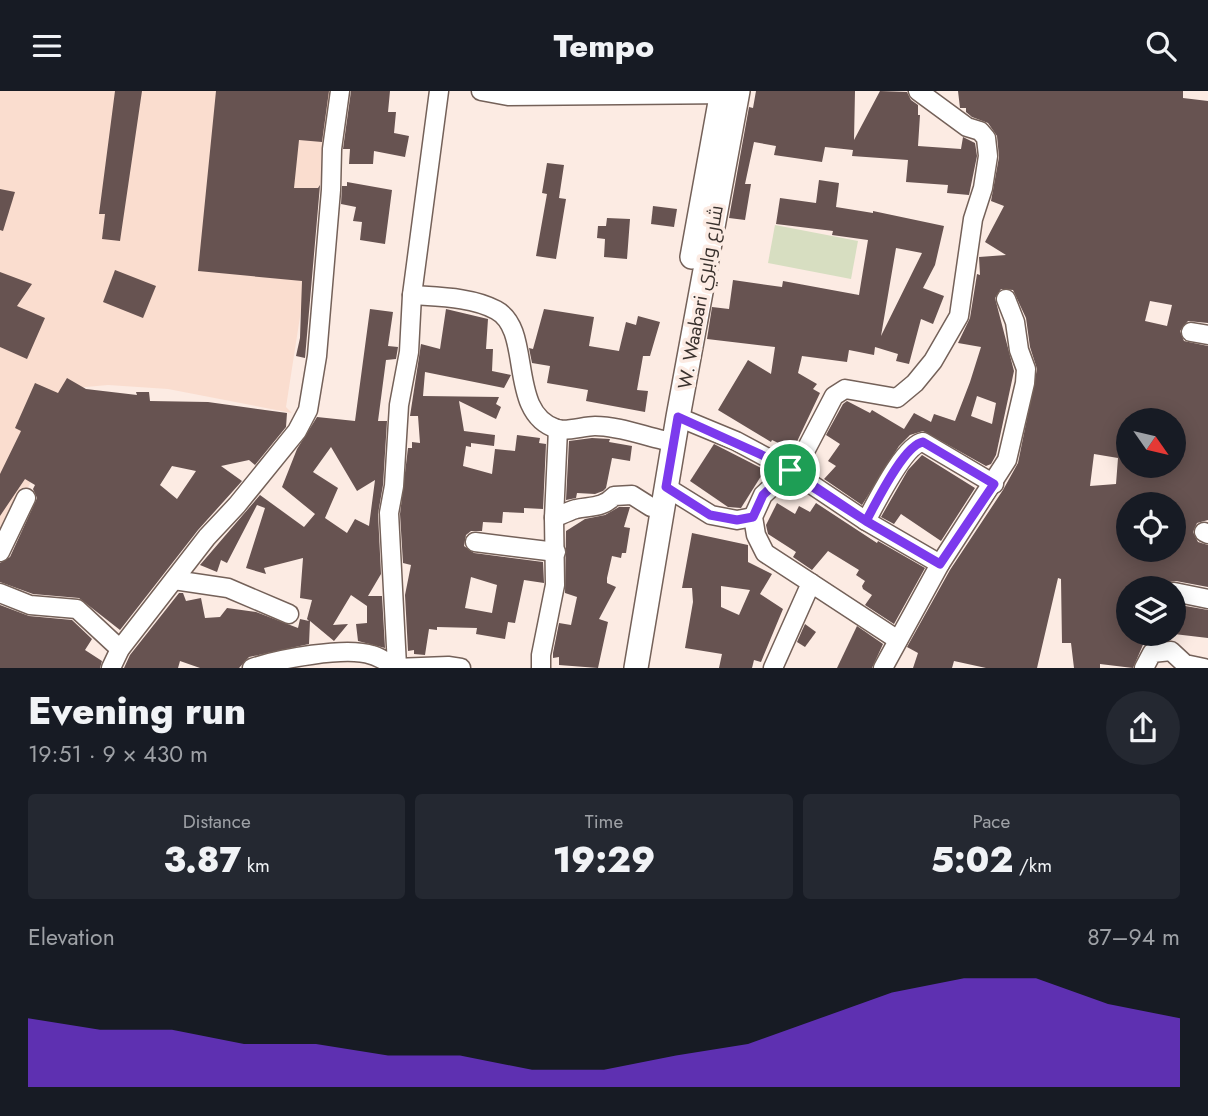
<!DOCTYPE html>
<meta charset="utf-8">
<style>
body{margin:0;font-family:Jost,Cairo,sans-serif;background:#242831;color:#f1f3f6;height:100vh;display:flex;flex-direction:column;font-size:26px;white-space:nowrap}
*{box-sizing:border-box;margin:0}
p{font-size:23px;color:#9ea1a6}
.icon{flex:none;width:38px;height:38px;fill:none;stroke:currentColor;stroke-width:2;stroke-linecap:round;stroke-linejoin:round}
.map{position:relative;height:577px;overflow:hidden}
.side{display:flex;flex-direction:column;background:#171b24;flex:1}
.side>*{flex:none}
.needle{width:46px;rotate:124deg}
.fabs{position:absolute;left:1116px;top:317px;display:grid;gap:14px}
.fabs a{display:grid;place-items:center;width:70px;height:70px;border-radius:50%;background:#171b24;box-shadow:0 4px 18px #0003;font-size:35px}
.pin{position:absolute;display:grid;place-items:center;width:60px;height:60px;color:#fff;margin:-30px;border:4px solid #fff;border-radius:50%;box-shadow:0 2px 7px #0007}
.round{display:grid;place-items:center;flex:none;width:74px;height:74px;border-radius:37px;background:#242831}
.summary{display:flex;align-items:center;justify-content:space-between;height:119px;padding:0 28px}
h1{font-size:38px;font-weight:800;line-height:52px}
.metrics{display:grid;grid-template-columns:repeat(3,1fr);gap:10px;height:119px;padding:7px 28px}
.metrics div{display:grid;align-content:center;border-radius:7px;background:#242831;text-align:center}
.metrics b{font-size:35px;font-weight:800}
.metrics small{font-size:19px;font-weight:400}
.metrics p{font-size:19px}
.chart{height:196px;padding:14px 28px}
.chart p{display:flex;justify-content:space-between}
.chart svg{width:100%;height:126px;margin-top:7px;fill:#7c3aed;opacity:.7}
header{display:flex;justify-content:space-between;align-items:center;height:91px;padding:0 28px;background:#171b24;font-size:32px;font-weight:800}
.map>svg:first-child{display:block}
</style>
<header><svg class="icon" aria-label="menu" viewBox="0 0 24 24"><path d="M4 6h16M4 12h16M4 18h16"/></svg>Tempo<svg class="icon" aria-label="search" viewBox="0 0 24 24"><circle cx="10" cy="10" r="6"/><path d="M15 15l6 6"/></svg></header>
<div class="map">
<svg width="1208" height="577" viewBox="0 0 1208 577">
<rect width="100%" height="100%" fill="#fcebe3"/>
<path fill="#faddcf" d="M0,0h335l-49,316 6,6 -124,-24 -60,-4 -33,3 -75,159z"/>
<path fill="#d7dec1" d="M775,134l83,16 -7,38 -83,-16z"/>
<g fill="#675351" fill-rule="evenodd">
<path d="M115,0h27l-22,150 -18,-2 3,-25h-6z"/>
<path d="M216,0h113l-7,51 -23,-2 -5,48h24l2,-3 -15,173 -9,-2 4,-18 2,-57 -104,-10z"/>
<path d="M351,0h39l-2,21h8l-2,21 15,3 -4,21 -31,-6 -1,13h-24l1,-15h-7z"/>
<path d="M756,0h99l-1,49 26,-49 27,1 4,8 7,5v10h2l-2,31 43,3 2,-12 12,6 2,13 -8,39 -22,-2 1,-8 -42,-3 2,-22 -56,-4 1,-6 -28,-3 -3,15 -48,-7 2,-9 -22,-4 -9,42h6l-6,36 -16,-2 20,-111 4,1z"/>
<path d="M958,0h225v7l25,3v222l-20,-2 -8,10 4,10 24,5v174l-11,3 -4,9 5,10 10,3v42l-32,-6 -6,1 -6,6h-35v45h19l-15,35 -33,-4v4h-26l-3,-25h-9l-1,-64 -3,-1 -21,90h-51l-32,-7 -2,7h-39l5,-15 -11,-6 43,-77 53,-80 15,-27 19,-94 -7,-22 -4,-29 -13,-28 -12,-1 -6,9 19,73 -18,84 -5,9 -5,2 -63,-35 -13,4 -11,11 -37,59 -38,-26 12,-13 -8,-5 12,-17 -14,-9 17,-31 4,-3 23,12 2,-3 32,19 10,-16 17,9 3,-8 21,7 15,-39 11,-35 -23,-4 12,-25 7,-44 3,1 -1,-18 27,-2 -21,-13 19,-36 -13,-5 8,-44 -2,-21 -9,-13 -16,-6 -6,-5v-4h-6zM1150,210l22,4 -5,21 -22,-5zM977,305l19,7 -4,21 -21,-8zM1129,329h45v45h-45zM1094,363l24,4 -2,26 -26,2zM1129,413h45v45h-45z"/>
<path d="M547,72l17,2 -5,33 7,1 -10,60 -20,-3 11,-62 -5,-1z"/>
<path d="M819,89l20,3 -3,24 37,6v-2l71,15 -9,39 -12,23 21,8 -11,28 -12,-5 -12,45 -13,-3 2,-7 -23,-7 -1,8 -25,-5 -2,12 -45,-6 -4,17 19,11 -4,5 7,4 -27,57 -21,-10 -1,2 -53,-32 30,-50 23,14 4,-27 -68,-8 5,-32 17,2 4,-29 49,7 1,-6 76,14 9,-55 -36,-5 1,-4 -57,-7 4,-26 36,5zM896,157l26,5 -41,83z"/>
<path d="M347,91l45,8 -7,54 -25,-4 2,-18 -9,-1 3,-14 -15,-3 1,-18h5z"/>
<path d="M0,98l15,3 -12,39 -3,-1z"/>
<path d="M653,115l24,3 -3,18 -23,-3z"/>
<path d="M607,127l23,1 -3,40 -23,-2 1,-18 -8,-1 1,-12h8z"/>
<path d="M115,179l41,16 -13,32 -40,-16z"/>
<path d="M0,181l32,12 -15,22 28,12 -18,41 -27,-12z"/>
<path d="M370,218l23,3 -5,34 10,1 -2,12 -10,1 -8,61h9l-4,64 -5,29 3,60 -13,22h14l3,52 -27,-7 -2,-17 11,-1v-17l-16,-11 -18,30 15,-1 -14,17 -24,-20 -1,23 -60,13 -10,11h-39l-20,-7 -2,7h-54l6,-13 49,-62h4l3,8 15,-3 4,20 15,-1 7,-9 29,4 42,16 2,-9 9,2 -2,-2 5,-19 -12,-2 3,-40 -39,10 2,6 -20,-6 19,-60 -8,-3 -30,58 -6,-3 -4,12 -17,-7 60,-70 44,32 11,-13 -33,-27 15,-38 20,-32 38,4zM331,356l26,44 18,-11 -6,46 -14,-7 -8,14 -22,-15 13,-30 -25,-16z"/>
<path d="M446,218l42,10 -2,30h7l-1,22 19,4 -7,13 -79,-16 -2,24 76,1 -3,7 5,3 -5,12 -37,-18 5,30 31,4 -1,11 -23,-3v4l-5,-1 -3,20 29,8 3,-25 20,2 2,-16 23,3 -1,5 7,1 -3,65 -19,-1v5l-21,-1 -1,11 -19,-1 -1,9h-11l-5,4 -2,11 10,7 69,9 1,21 -20,-3 -9,43 -7,-1 -3,17 -29,-5 1,-6 -40,-1v3l-8,-1 -4,26 -11,-1v-4l-6,1 -3,-56 6,-30 -8,-2 -3,-49 8,-66h4v-6l8,1 -2,-27h-8l11,-72 19,5zM471,486l26,8 -5,28 -27,-5z"/>
<path d="M544,218l50,8 -5,29 30,5 7,-29 10,3 2,-9 22,6 -10,34h-7l-6,34 11,1 -3,21 -59,-11 2,-11 -41,-7 3,-17 -18,-3 -3,-15 4,1z"/>
<path d="M67,287l19,11 51,6 -1,-3h13l1,9 58,1 79,11 -1,14 -31,38 -6,-5 -28,6 21,15 -44,49 -78,100 -41,-32 -46,-4 -33,-12v-19l10,-6 27,-59 -4,-9 2,-4 -10,-6 -25,37v-42l21,-43 -6,-3 20,-45 23,10zM172,375l24,5 -19,28 -17,-14z"/>
<path d="M592,347l18,1 -1,3 23,4 -2,15 -18,-3 -6,30 -3,3 -8,3 -18,-1 -1,5 -10,2 3,-59z"/>
<path d="M714,353l51,26 -24,38 -13,-1 -38,-26z"/>
<path d="M922,364l53,33 -34,53 -40,-27 -7,10 -13,-7 27,-47z"/>
<path d="M777,412l18,11 4,-8 11,6 6,-9 61,40 1,-2 47,27 -31,56 -29,-19 7,-10 -9,-6 -1,-3 3,-5 -9,-6 3,-5 -31,-19 -16,19 -19,-13 3,-5 -28,-18 -2,-9z"/>
<path d="M619,416h11l-6,20 6,1 -4,25h-4l-1,5 -9,-2 -5,22v5l9,4 -17,32 9,3 -10,46 -39,-3v-8l-6,1v-5l6,-30 12,2 6,-28 -12,-4 1,-62 19,-12 20,-4z"/>
<path d="M692,442l56,12v17l24,12 -12,20 23,15 -22,53 -7,-2 -2,8h-33l3,-14 -37,-6 8,-46 -1,-14h-10zM721,495l29,4 -11,25 -18,-8z"/>
<path d="M1174,513l34,6v28l-34,-4z"/>
<path d="M0,514l29,11 43,4 20,19 -7,11 17,11 -2,7h-100z"/>
<path d="M805,533l11,8 -11,15 -8,-5z"/>
<path d="M857,535l26,18 -11,24h-35z"/>
</g>
<g fill="none" stroke-linecap="round" stroke-linejoin="round">
<defs>
<g id="minor">
<path d="M481,0l27,5 226,-2"/>
<path d="M412,204c27,2 60,2 84,15 38,20 10,103 61,119 10,3 27,-3 38,-3 23,0 46,9 68,14"/>
<path d="M1191,241l17,3"/>
<path d="M678,326l58,24 54,29 76,51 74,43"/>
<path d="M666,396l45,28 26,5 16,-3"/>
<path d="M554,427l4,-89"/>
<path d="M866,430c10,-18 38,-76 57,-79l71,42"/>
<path d="M1204,441l4,2"/>
<path d="M475,451l81,10"/>
<path d="M0,461l26,-54"/>
<path d="M174,489l54,8 61,26"/>
<path d="M811,492l87,57"/>
<path d="M1174,501l34,7"/>
<path d="M0,502l30,12 47,4 43,40"/>
<path d="M111,577l9,-19 87,-112 30,-32 60,-74 11,-21 9,-54 14,-166 1,-41 8,-58"/>
<path d="M252,577c27,-9 94,-22 120,-13 8,2 15,8 25,11l-8,-153 5,-27 5,-81 10,-53 3,-57 27,-204"/>
<path d="M395,577l53,-2 13,2"/>
<path d="M541,577v-13l14,-70 -1,-67c7,-3 15,-7 22,-9 15,-3 27,-1 38,-13l18,-1 19,12"/>
<path d="M773,577l38,-85 -46,-30 -9,-18 -3,-18 10,-22 37,-34 34,-65 11,-7 52,9 18,-15 18,-22 26,-45 14,-97 10,-31 5,-32 -2,-18 -6,-7 -13,-4 -49,-36"/>
<path d="M883,577l57,-104 67,-104 18,-77 1,-14 -7,-19 -4,-28 -9,-23"/>
<path d="M1144,577l8,-15 19,-2 14,13 19,4"/>
</g>
<g id="major">
<path d="M692,166l30,-166"/>
<path d="M636,577l42,-251 60,-326"/>
</g>
</defs>
<use href="#minor" stroke="#746159" stroke-width="21"/>
<use href="#major" stroke="#746159" stroke-width="26"/>
<use href="#minor" stroke="#fff" stroke-width="18"/>
<use href="#major" stroke="#fff" stroke-width="23"/>
</g>
<g fill="none" stroke-linecap="round" stroke-linejoin="round">
<defs>
<path id="route" d="M790,379l-27,25 -10,22 -16,3 -27,-5 -44,-28 12,-70 86,39 102,65c10,-18 38,-76 57,-79l71,42 -54,80 -74,-43 -76,-51"/>
</defs>
<use href="#route" stroke="#fff" stroke-width="14"/>
<use href="#route" stroke="#7c3aed" stroke-width="9"/>
</g>
<g text-anchor="middle" stroke-width="7" stroke-linejoin="round" paint-order="stroke">
<g font-size="19" fill="#39312d" stroke="#fcebe3">
<text transform="translate(700 206) rotate(-80)" y="7">W. Waabari شارع وابري</text>
</g>
</g>
</svg>
<div class="fabs">
<a><svg class="needle" viewBox="-14 -14 28 28"><path d="M0-13l5 13h-10z" fill="#e53935"/><path d="M0 13l5-13h-10z" fill="#9ea1a6"/></svg></a>
<a><svg class="icon" aria-label="locate" viewBox="0 0 24 24"><circle cx="12" cy="12" r="6"/><path d="M12 2v4M12 18v4M2 12h4M18 12h4"/></svg></a>
<a><svg class="icon" aria-label="layers" viewBox="0 0 24 24"><path d="M12 4l9 5-9 5-9-5zM3 14l9 5 9-5"/></svg></a>
</div>
<div class="pin" style="left:790px;top:379px;background:#1e9e55"><svg class="icon" aria-label="arrive" viewBox="0 0 24 24"><path d="M6 21V4h12l-3 4 3 4H6"/></svg></div>
</div>
<section class="side">
<div class="summary"><div><h1>Evening run</h1><p>19:51 · 9 × 430 m</p></div><a class="round"><svg class="icon" aria-label="share" viewBox="0 0 24 24"><path d="M12 15V3M7 8l5-5 5 5M5 13v7h14v-7"/></svg></a></div>
<div class="metrics">
<div><p>Distance</p><b>3.87<small> km</small></b></div>
<div><p>Time</p><b>19:29</b></div>
<div><p>Pace</p><b>5:02<small> /km</small></b></div>
</div>
<div class="chart"><p><span>Elevation</span>87–94 m</p>
<svg viewBox="0 0 160 44" preserveAspectRatio="none"><path d="M0 44V20L10 24L20 24L30 29L40 29L50 33L60 33L70 38L80 38L90 33L100 29L110 20L120 11L130 6L140 6L150 15L160 20V44z"/></svg>
</div>
</section>
